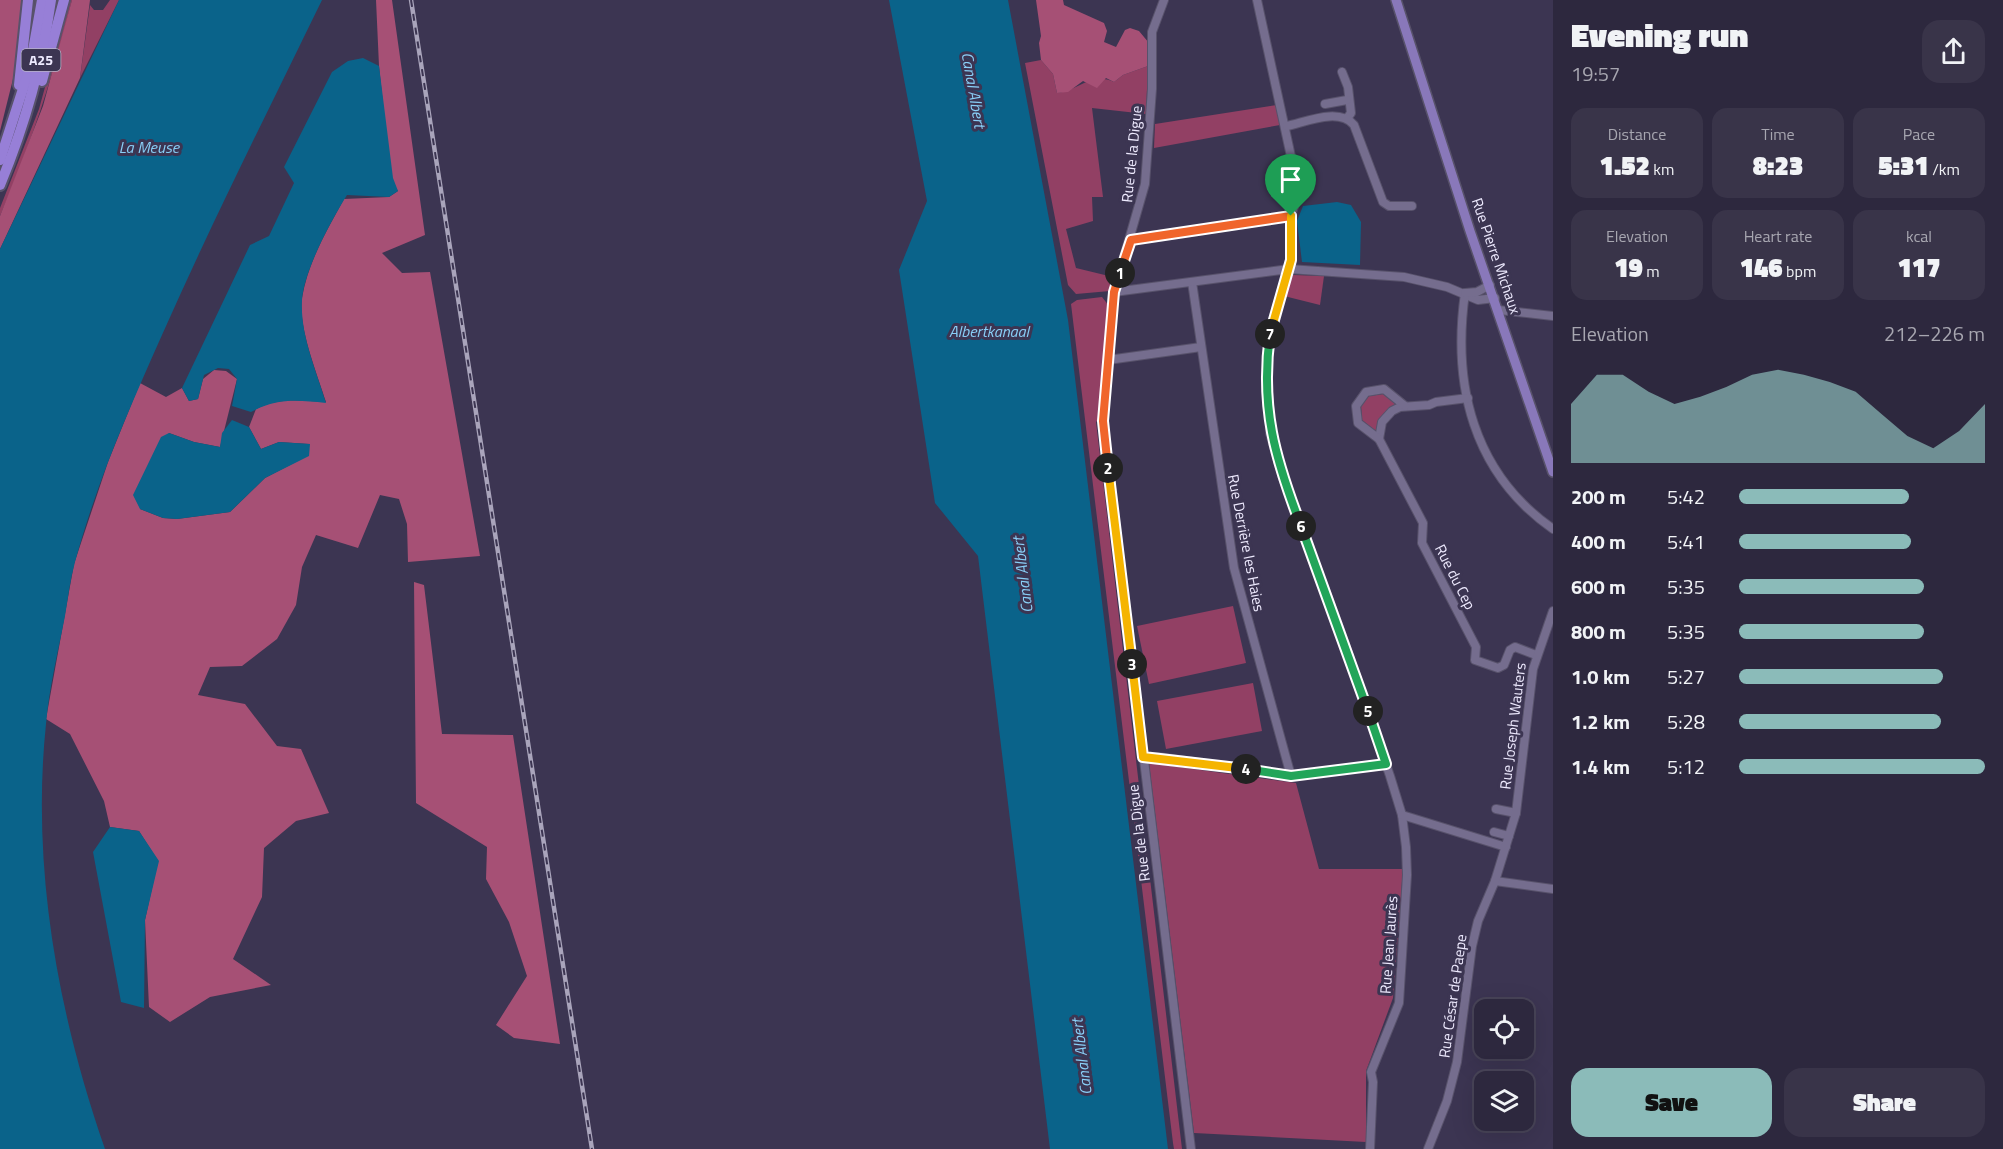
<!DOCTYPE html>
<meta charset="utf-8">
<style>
body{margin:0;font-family:"Titillium Web",sans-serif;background:#393449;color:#f1f3f6;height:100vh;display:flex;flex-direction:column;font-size:22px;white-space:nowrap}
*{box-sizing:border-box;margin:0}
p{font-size:20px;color:#a7a6b0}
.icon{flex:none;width:33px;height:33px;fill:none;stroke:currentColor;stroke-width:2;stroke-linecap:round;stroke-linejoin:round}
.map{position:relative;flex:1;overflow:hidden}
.panel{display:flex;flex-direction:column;background:#2d283e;width:450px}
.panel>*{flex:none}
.buttons{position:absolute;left:1474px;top:999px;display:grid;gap:12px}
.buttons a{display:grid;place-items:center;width:60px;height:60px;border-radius:12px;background:#2d283e;box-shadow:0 6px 24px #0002,0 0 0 2px #484458;font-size:30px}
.pin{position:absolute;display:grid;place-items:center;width:51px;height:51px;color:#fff;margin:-62px -26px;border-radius:50% 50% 50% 0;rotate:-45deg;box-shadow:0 0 6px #0007}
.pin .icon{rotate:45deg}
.km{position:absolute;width:30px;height:30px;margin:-15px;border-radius:50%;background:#222;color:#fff;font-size:16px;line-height:30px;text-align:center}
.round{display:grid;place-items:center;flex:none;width:63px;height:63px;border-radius:18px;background:#393449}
.headline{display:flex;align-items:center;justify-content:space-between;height:102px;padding:0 18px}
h1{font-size:33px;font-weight:800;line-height:45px}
.stats{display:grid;grid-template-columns:repeat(3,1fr);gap:9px;height:102px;padding:6px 18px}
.stats div{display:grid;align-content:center;border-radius:15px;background:#393449;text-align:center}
.stats b{font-size:26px;font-weight:800}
.stats small{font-size:16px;font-weight:400}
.stats p{font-size:16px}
.chart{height:168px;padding:12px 18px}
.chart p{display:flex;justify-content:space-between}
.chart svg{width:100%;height:108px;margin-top:6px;fill:#8bbbb9;opacity:.7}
.cta{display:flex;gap:12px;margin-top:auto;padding:12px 18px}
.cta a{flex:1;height:69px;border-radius:18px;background:#8bbbb9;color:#111;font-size:24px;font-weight:800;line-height:69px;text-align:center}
.cta a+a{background:#393449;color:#f1f3f6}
ul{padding:0 18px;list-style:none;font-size:20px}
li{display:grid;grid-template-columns:96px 72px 1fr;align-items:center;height:45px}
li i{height:15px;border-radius:8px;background:#8bbbb9}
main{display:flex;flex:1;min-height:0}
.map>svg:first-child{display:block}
</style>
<main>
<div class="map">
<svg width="1553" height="1149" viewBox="0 0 1553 1149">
<rect width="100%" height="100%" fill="#3c3552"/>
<g fill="#924064">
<path d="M69,0h3c-18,75 -42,146 -72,216v-8l39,-99z"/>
<path d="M110,0h9l-39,78 10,-73 4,5h9z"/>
<path d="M1041,60l12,14 4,19c21,-2 35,-22 57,-11l9,-7 25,-9 -2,48 -54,-6 11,89h-11l1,24 -27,8 10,39 37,9 -3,14 -34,3 -8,-9 -43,-222z"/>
<path d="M1277,105l3,20 -126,23 1,-24z"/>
<path d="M1293,275l31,1 -4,29 -36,-9z"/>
<path d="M1102,297l7,9 -9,112 -4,4 86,727h-8l-1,-6 -102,-839 6,-4z"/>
<path d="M1383,394l14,11 -20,27 -15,-12 -1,-14 8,-10z"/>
<path d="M1233,606l13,57 -97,21 -12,-58z"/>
<path d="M1253,683l9,48 -96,18 -9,-48z"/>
<path d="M1149,763l147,20 23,86h84l-10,129 -27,73v71l-172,-9z"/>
</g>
<g fill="#a65075">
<path d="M0,0h22l-7,71 -15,60z"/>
<path d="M72,0h18l-10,78 -80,171v-33l43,-110z"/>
<path d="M376,0h16l33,235 -43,18 20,20 28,-1 50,284 -72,6 -1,-38 -8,-25 -19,-4 -22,53 -42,-13 -14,32 -6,38 -19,34 -35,27 -32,1 -12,28 47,9 32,42 24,3 28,64 -33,8 -32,27 -2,49 -29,62 38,26 -61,12 -40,25 -21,-15 -4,-87 13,-59 -19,-30 -29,-4 -6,-26 -34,-67 -24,-15 28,-155 34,-102 32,-79 26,14 16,-9 7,13 9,-2 5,-20 11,-9 12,1 11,8 -17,68 -26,-5 -25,-9 -29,76 23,9 14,1 53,-7 35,-34 44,-23v-11l-30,-2 -18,7 -12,-22 7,-18c23,-12 45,-8 70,-7 -9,-29 -28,-74 -24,-104 6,-36 25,-68 42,-99l45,-2 9,-6 -7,-11 -12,-114z"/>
<path d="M1036,0h27l1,5 40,18 3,8 -3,11 12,5 9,-17 5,-2 9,3 10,12 -1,23 -25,9 -9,7 -8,-4 -9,10 -14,-7 -15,11 -11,1 -4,-19 -12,-14 -2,-17 2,-7z"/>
<path d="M414,582l10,3 18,149 71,1 47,309 -46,-6 -18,-13 31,-49 -18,-54 -23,-43 1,-32 -71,-44z"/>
</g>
<g fill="#0a638a">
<path d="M119,0h203c-54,111 -110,222 -160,335 -33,74 -66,149 -87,227 -5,18 -7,36 -10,54 -7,36 -16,72 -19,108 -15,143 12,290 59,425h-105v-900z"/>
<path d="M889,0h119l60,320 100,829h-118l-72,-593 -43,-53 -36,-233 28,-69z"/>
<path d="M363,58l16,8 14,112 5,13 -9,6 -42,-2c-16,26 -43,75 -45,105 -2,34 14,70 24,103 -30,-3 -48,-5 -75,9l-19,-6 5,-27 -8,-10 -11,-1 -14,7 -6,24 -9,2 -7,-13 68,-143 19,-9 25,-53 -10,-16 48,-95 16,-11z"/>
<path d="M1337,202l14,3 10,17 -1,43 -58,-3 -5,-41 6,-15z"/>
<path d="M232,420l17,7 12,22 18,-7 31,2 -1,12 -44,22 -35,34 -53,7 -14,-1 -23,-9 -7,-14 28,-58 8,-4 25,9 26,5 2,-14z"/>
<path d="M110,827l29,4 20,30 -14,59 -1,88 -23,-6 -28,-150z"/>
</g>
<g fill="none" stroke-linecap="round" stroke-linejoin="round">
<defs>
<g id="minor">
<path d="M1164,0l-12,32v57l-7,95 -31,108 -11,129 88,728"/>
<path d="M1257,0l40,184 -1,17 -6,17 1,42 -20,66 -4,32 3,75 13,45 57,152 50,146 12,39 4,32 1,28 -8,128 -28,69 2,10 -3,67"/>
<path d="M1342,72l6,15 3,26 -3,4"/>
<path d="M1325,104l22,-4"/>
<path d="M1287,126c19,-4 52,-19 67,-1l29,77 6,4h23"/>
<path d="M1131,240l160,-24"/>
<path d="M1192,282l42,286 57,208"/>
<path d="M1114,292l175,-23 115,8 43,10 31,13 17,-2"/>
<path d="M1465,293c-13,92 8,180 88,236"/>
<path d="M1465,293l12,-1 13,-7"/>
<path d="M1499,310l54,6"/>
<path d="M1108,360l93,-13"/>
<path d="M1468,398l-32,4 -7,3 -29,2 -8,4 -10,11 -3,17 44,84 -1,20 54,104 -1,13 23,8 6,-3 6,-15 5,-3 21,8"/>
<path d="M1379,439l-21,-16 -2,-17 10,-14 18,-3 21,17"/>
<path d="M1143,757h15l133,19 95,-12"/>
<path d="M1496,809l20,4"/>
<path d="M1402,815l104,32"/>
<path d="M1494,832l15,4"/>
<path d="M1495,881l58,8"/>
<path d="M1428,1149l19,-48 10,-39 15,-116 6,-25 17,-40 21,-68 17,-144 20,-58"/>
</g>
<path id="major" d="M1396,0l74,231 83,241"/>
<g id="highway">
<path d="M42,81l22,-81"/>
<path d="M19,85l9,-85"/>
<path d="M0,160l30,-93 12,-67"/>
<path d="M0,185c25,-60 42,-121 51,-185"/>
</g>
</defs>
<use href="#minor" stroke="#58526b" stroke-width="10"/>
<use href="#major" stroke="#58526b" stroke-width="12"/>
<use href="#highway" stroke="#58526b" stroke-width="14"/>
<use href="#minor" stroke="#756d8e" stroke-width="8"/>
<use href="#major" stroke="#8978ba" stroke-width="9"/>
<use href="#highway" stroke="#977fd7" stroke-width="10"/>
<defs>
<path id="rail" d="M411,0l181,1149"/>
</defs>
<use href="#rail" stroke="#a9a4bb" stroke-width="4.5"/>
<use href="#rail" stroke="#3c3552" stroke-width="2" stroke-dasharray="7" stroke-linecap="butt"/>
</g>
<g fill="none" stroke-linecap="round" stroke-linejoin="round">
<defs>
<path id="split-1" d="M1120,273l11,-33 160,-24"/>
<path id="split-2" d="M1108,468l-5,-47 11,-129 6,-19"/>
<path id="split-3" d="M1108,468l24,196"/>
<path id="split-4" d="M1132,664l11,93 103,12"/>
<path id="split-5" d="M1246,769l45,7 95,-12 -18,-53"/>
<path id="split-6" d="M1301,526l67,185"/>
<path id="split-7" d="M1270,334c-10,74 5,124 31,192"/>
<path id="split-8" d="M1270,334l21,-74v-44"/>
</defs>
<use href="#split-1" stroke="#fff" stroke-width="12"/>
<use href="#split-2" stroke="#fff" stroke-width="12"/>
<use href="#split-3" stroke="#fff" stroke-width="12"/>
<use href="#split-4" stroke="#fff" stroke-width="12"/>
<use href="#split-5" stroke="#fff" stroke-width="12"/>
<use href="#split-6" stroke="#fff" stroke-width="12"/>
<use href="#split-7" stroke="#fff" stroke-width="12"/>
<use href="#split-8" stroke="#fff" stroke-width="12"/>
<use href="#split-1" stroke="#f0652b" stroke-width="8"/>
<use href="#split-2" stroke="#f0652b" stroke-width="8"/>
<use href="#split-3" stroke="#f5b400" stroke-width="8"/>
<use href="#split-4" stroke="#f5b400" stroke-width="8"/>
<use href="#split-5" stroke="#22a559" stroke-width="8"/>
<use href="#split-6" stroke="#22a559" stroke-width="8"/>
<use href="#split-7" stroke="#22a559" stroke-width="8"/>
<use href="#split-8" stroke="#f5b400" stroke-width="8"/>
</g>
<g text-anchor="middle" stroke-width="6" stroke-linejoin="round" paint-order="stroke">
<rect fill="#3c3552" stroke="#b9b4ca" stroke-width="1.5" x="21.5" y="49" width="39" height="22" rx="4.5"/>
<g font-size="14" font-weight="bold" fill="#eeeafe">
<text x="41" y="65">A25</text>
</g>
<g font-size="15" fill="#eeeafe" stroke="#3c3552">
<text transform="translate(1132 154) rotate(-84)" y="5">Rue de la Digue</text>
<text transform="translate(1496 256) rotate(71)" y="5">Rue Pierre Michaux</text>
<text transform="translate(1246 543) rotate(79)" y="5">Rue Derrière les Haies</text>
<text transform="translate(1455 577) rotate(63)" y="5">Rue du Cep</text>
<text transform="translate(1513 726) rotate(-83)" y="5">Rue Joseph Wauters</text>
<text transform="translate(1139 833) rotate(-97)" y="5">Rue de la Digue</text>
<text transform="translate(1389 945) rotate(-86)" y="5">Rue Jean Jaurès</text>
<text transform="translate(1453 996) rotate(-82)" y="5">Rue César de Paepe</text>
</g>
<g font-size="16" font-style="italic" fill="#89cff7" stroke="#3c3552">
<text transform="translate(974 90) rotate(80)" y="6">Canal Albert</text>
<text x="149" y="153">La Meuse</text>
<text x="989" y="337">Albertkanaal</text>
<text transform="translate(1022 575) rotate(-97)" y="6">Canal Albert</text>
<text transform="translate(1081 1057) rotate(-97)" y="6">Canal Albert</text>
</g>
</g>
</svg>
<div class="buttons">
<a><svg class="icon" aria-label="locate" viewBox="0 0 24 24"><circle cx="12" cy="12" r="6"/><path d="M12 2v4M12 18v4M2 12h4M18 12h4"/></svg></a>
<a><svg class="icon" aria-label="layers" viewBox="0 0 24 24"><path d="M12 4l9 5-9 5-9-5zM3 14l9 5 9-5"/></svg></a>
</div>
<div class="pin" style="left:1291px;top:216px;background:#1e9e55"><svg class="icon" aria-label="arrive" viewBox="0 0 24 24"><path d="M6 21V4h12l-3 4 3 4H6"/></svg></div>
<b class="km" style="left:1120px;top:273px">1</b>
<b class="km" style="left:1108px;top:468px">2</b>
<b class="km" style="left:1132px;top:664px">3</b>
<b class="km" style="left:1246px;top:769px">4</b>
<b class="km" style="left:1368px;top:711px">5</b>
<b class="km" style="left:1301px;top:526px">6</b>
<b class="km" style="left:1270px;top:334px">7</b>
</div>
<section class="panel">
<div class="headline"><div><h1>Evening run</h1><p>19:57</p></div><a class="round"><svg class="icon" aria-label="share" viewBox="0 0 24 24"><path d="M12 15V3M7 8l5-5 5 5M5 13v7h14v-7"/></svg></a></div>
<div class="stats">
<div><p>Distance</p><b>1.52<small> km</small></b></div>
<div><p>Time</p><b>8:23</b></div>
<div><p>Pace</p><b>5:31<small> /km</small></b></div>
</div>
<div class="stats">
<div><p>Elevation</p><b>19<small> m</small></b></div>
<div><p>Heart rate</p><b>146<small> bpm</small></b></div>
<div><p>kcal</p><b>117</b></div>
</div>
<div class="chart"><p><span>Elevation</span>212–226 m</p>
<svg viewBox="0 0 160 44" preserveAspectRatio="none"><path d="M0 44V20L10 8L20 8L30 15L40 20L50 17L60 13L70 8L80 6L90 8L100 11L110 15L120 24L130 33L140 38L150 31L160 20V44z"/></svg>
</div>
<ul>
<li><b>200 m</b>5:42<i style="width:69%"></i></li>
<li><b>400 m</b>5:41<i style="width:70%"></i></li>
<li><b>600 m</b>5:35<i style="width:75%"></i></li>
<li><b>800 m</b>5:35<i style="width:75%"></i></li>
<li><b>1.0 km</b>5:27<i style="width:83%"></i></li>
<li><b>1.2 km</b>5:28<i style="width:82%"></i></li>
<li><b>1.4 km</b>5:12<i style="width:100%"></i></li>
</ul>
<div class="cta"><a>Save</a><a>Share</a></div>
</section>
</main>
